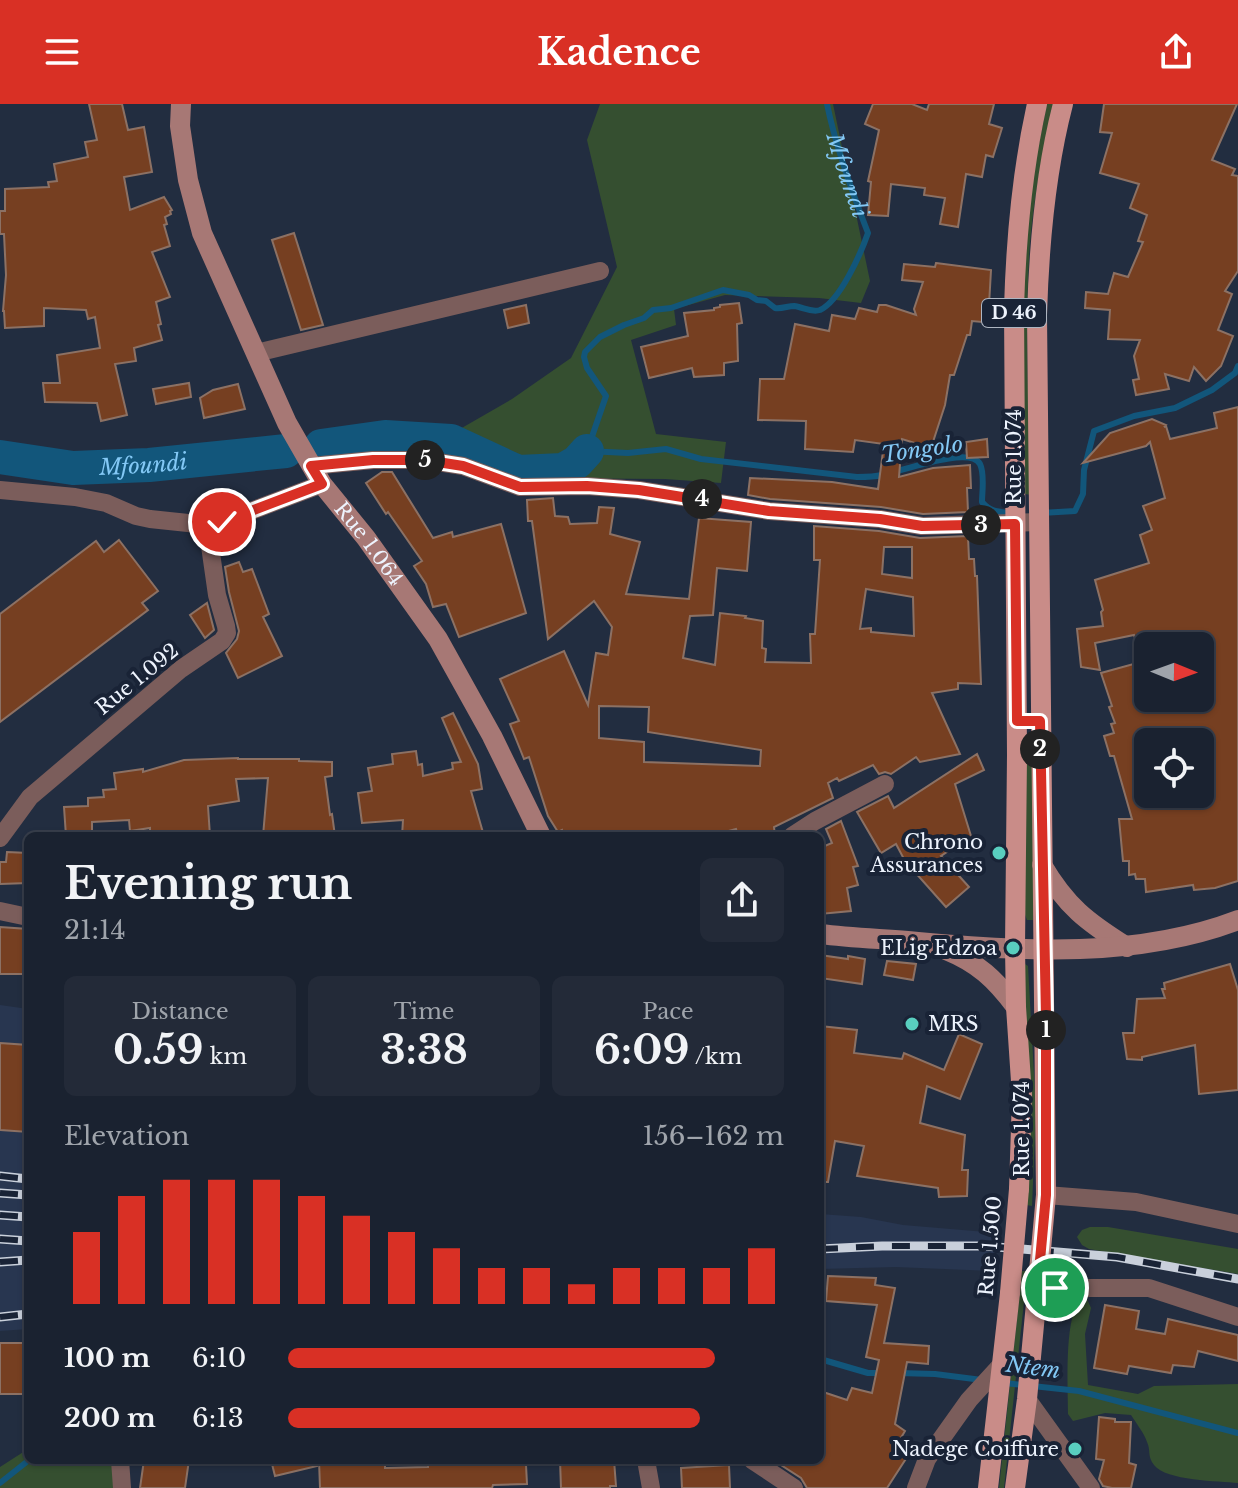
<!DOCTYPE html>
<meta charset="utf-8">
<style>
body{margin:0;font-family:"Libre Baskerville",serif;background:#232a38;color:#f1f3f6;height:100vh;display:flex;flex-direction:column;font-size:30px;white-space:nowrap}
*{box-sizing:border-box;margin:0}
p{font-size:26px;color:#9fa4ab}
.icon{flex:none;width:44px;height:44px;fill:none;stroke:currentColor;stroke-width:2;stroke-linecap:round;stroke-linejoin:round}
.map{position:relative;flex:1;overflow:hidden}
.details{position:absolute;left:24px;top:728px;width:800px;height:632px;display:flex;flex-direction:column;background:#1a2230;border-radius:12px;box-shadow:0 2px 6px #0004,0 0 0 2px #383f4c}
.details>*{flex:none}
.needle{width:52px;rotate:91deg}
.controls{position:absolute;left:1134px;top:528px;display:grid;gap:16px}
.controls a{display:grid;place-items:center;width:80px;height:80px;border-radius:12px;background:#1a2230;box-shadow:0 2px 6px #0004,0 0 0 2px #383f4c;font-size:40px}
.pin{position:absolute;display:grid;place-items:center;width:68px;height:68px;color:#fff;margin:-34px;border:4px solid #fff;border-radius:50%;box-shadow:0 2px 8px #0007}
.km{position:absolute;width:40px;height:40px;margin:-20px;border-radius:50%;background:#222;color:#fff;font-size:22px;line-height:40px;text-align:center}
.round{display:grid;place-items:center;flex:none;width:84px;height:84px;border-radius:12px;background:#232a38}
.head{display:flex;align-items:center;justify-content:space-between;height:136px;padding:0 40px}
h1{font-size:44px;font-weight:700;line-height:60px}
.metrics{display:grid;grid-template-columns:repeat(3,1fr);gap:12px;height:136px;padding:8px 40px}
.metrics div{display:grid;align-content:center;border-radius:12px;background:#232a38;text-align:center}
.metrics b{font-size:40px;font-weight:700}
.metrics small{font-size:22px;font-weight:400}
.metrics p{font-size:22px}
.chart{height:224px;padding:16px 40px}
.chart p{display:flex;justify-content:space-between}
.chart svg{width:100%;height:144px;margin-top:8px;stroke:#d93025;stroke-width:6}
ul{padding:0 40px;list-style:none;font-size:26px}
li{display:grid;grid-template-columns:128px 96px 1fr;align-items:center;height:60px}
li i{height:20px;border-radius:10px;background:#d93025}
header{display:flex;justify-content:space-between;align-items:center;height:104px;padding:0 40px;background:#d93025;color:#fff;font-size:36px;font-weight:700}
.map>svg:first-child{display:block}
</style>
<header><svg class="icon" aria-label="menu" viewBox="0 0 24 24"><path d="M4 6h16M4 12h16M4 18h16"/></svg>Kadence<svg class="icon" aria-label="share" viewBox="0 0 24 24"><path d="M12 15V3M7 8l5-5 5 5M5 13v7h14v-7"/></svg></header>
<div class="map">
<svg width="1238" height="1384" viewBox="0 0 1238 1384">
<rect width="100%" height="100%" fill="#222d40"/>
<g fill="#283650">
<path d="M0,901l28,4v320l-28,2z"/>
<path d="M820,1110l41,3 42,8 95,8 -5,38 -97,-4 -76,2z"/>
</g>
<g fill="#354f30">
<path d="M600,0h233l37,177 -9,22 -42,-5 -94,-3 -51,14 2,16 -45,15 25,94 70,8 -5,41 -56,-4 -151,-1 -67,-24 -4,-20 17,-5 52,-30 59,-41 46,-91 -30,-127z"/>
<path d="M1047,0h6c-10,46 -19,92 -23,139 -6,84 -1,168 1,252l-6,-1 -3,-140 3,-116 12,-85z"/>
<path d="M1034,642v160l-1,14h-6l-3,-8 2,-165z"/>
<path d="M1025,860l3,2 8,144 -4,96 -6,-1z"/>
<path d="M1090,1123h18l130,22v25l-149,-25 -7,-4 -5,-8 5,-7z"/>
<path d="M1022,1167h5v3l-23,214h-5z"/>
<path d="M1087,1195l4,9 -6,26 3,51 50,9 16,-8 84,-2v99c-19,-2 -72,-2 -84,-18 -7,-9 -3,-15 -7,-23 -3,-9 -11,-19 -16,-27l-26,-2 -32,8 -5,-7c0,-29 -4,-90 11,-114z"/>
<path d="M28,1345v11h87l1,28h-116v-21z"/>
</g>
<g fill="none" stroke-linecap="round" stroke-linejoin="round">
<g stroke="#12567b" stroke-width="6">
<path id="s1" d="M827,0c9,44 25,88 41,129 -7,20 -28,68 -48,77 -9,3 -17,-3 -26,-4 -6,0 -12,3 -19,2l-9,-7 -9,-1 -8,-5 -26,-5 -52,18 -18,2 -9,8 -20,7 -24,12 -15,15 -1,5 3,11 19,28 -19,55 41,2 38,-4 35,10 156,18c8,0 17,0 25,-2 18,-3 88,-30 98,-11 5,10 2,28 2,38 9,11 18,10 32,11"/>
<path d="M1041,409l34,-2 8,-17 1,-24 10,-39 40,-15 41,-8 37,-18 23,-17 3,-7"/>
<path d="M820,1255l48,14h15"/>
<path d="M898,1269l37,1 47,6"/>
<path d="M1005,1279l74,8 159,42"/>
<path d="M0,1379l29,-23"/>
</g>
<g stroke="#12567b" stroke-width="34">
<path d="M321,342l64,-9 66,4 67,31 45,-2 14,-8 10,-11"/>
<path id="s2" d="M0,353l73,11 76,-3 137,-14"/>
</g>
</g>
<g fill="#763f21" stroke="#8c7164" stroke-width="2" fill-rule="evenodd">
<path d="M89,0h33l6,26 16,-3 8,45 -28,5 6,33 34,-13 8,13 -2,1 1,3 -6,3 2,7 -3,1 6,21 -18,6 18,45 -14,5 5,22 -3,1 4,15 -28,8 2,13 -21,3 12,51 -26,6 -4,-18 -52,-1 -2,-19h17l-3,-28 43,-7 -5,-31 -7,2 -2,-9 -42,-2v18l-39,2 -1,-17h-1l3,-36 -2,-41h-4v-23h5v-22l44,-2 -1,-5 9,-1 -3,-17 34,-7 -3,-15 12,-2z"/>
<path d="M873,0h39l15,6 2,-6h65l-5,20 13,4 -9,29 -7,-2 -4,22 -16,-3 -8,53 -18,-3 5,-26 -21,-3 1,-7 -34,-4 -3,32 -20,-1 3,-33 -3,-1 11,-51 -14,-6z"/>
<path d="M1104,0h133l-25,56 23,9 -3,6 6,1v95l-13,20 7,3 -14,36 15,6 -12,30 -15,15 -12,-14 -5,14 -24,-7 4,15 -33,6 -3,-15 6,-1 -5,-23 6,-16 -32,-1 2,-29 -25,-2 1,-16 22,2 6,-21 14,4 15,-35 -5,-1 9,-26 -17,-7 9,-24 -39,-11 12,-40 -12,-1z"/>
<path d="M294,129l29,92 -22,5 -29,-90z"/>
<path d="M936,159l55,7 -2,35h-5l-2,17 -10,-1 -2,14h-3l-13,40h-4l-5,30 -14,43 -29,-9 -3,38 34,-9 37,-3 1,23h-4l1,24 -45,2 -42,-7 -111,-8 -22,-4 2,-17 82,4 46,7 6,-45 -29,-4 -2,12 -48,-3 1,-28 -48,-1 2,-41h24l11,-55 34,7 3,-16 23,4 4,-11 18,4 2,-7h7l30,10 -2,-6 9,-27 -21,-2 2,-16 31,3z"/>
<path d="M739,199l3,20 -5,1 1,37 -14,2v12l-30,2 -2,-9 -43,10 -8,-31 47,-11 -4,-23 30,-3v-2l6,-1v-2z"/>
<path d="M526,201l3,18 -21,5 -4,-18z"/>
<path d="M189,279l2,14 -35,7 -3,-15z"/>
<path d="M238,280l7,25 -41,9 -4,-20 13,-8z"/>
<path d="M1238,303v474l-23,7 -21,2 -1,-5 -47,7 -1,-13h-9l-1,-5 -6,1v-14h-6l-4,-42h13l-18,-63h-4l-6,-20 10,-3 -3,-9 4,-1 -6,-16 3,-1 -11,-33 47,-13v38h52v-52h-24l-2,-5 -36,6 -4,-12 -39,8 5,27 -19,-3 -4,-38 26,-3 -2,-14 2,-2 -8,-30 54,-17 -9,-28 12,-5 -9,-24 22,-8 -15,-56 -4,4 -63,17 27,-30 42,-14 14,6 -2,2 2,-1 4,13 47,-11 -3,-15zM1148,638h52v52h-52z"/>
<path d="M987,335l1,18 -21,1 -1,-16z"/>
<path d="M382,368h10l41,66 19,-6 1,5 48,-13 25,89 -67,24 -13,-33 -13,3 -7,-23 -12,-18 8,-5 -34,-49 -2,2 -20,-31z"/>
<path d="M553,394l2,18 13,1 2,7 27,-1 2,-16 15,1 -4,26 30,8 -14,52 63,5 10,-81 52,4 -4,49 -30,-3 -4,47 -23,1 -7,42 32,7 5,-52 26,3 -1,2 18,3 -1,27 4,1 -1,13 46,1 -1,-29h5l5,-74h-6v-34l65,5 41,7 48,-2 1,23h5l1,17h2l4,108 -23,-1v6l-26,4 28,61 -40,8 -4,-5 -25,17 -6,-2 -6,2 -6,-9 -34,16 -2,-3 -9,5 5,15 -59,29 1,9h-37l-2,-7 -26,7h-146l-2,-6 -4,2 -10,-16 -19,-59 -5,2 -14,-35 9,-3 -19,-42 64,-28 24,54 8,-52 12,2 4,-28 -18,-26 -46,38 -16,-118h-4l-1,-21zM884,443h28v31l-30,-4zM866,485l47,8 1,39 -43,-4v-4l-11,1zM599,602l50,1 -1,25 113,18 -1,16 -116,-4v-20l-45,-4z"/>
<path d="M119,436l39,51 -16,12 6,7 -148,112v-108l96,-73 8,11z"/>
<path d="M239,458l4,10 9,-3 17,45 -6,3 19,39 -44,22 -12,-25 11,-14 2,-8 -10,-39 -4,-25z"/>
<path d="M207,499l7,27 -9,8 -15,-23z"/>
<path d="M453,609l25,51 4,25 -11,2 13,45h-82l1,-16 -41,3 -4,-30 14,-2 -4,-23 25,-4 -1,-10 24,-3 2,14 4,-1 1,12 30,-7 -1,-6 9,-1 -19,-44z"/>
<path d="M977,650l7,16 -29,14 16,52 -30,20 28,31 -23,20 -41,-46 -9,-17 -15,9 -24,-41 31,-16 6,12z"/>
<path d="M238,654v1h61v2l33,1v14l-7,1 5,38 2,-1 3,22h-72l5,-58 -32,1 3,22 -31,5 2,30h-60v-8l-20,3 -1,-11 -37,2v14h-26l-2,-29 24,-1v-8l16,-1 -1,-7 13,-1 -2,-16 29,-4v3l41,-12z"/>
<path d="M841,717l17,45 -5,1 5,18 -11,3 4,23 -31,3v-66l12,-5 -6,-14z"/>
<path d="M7,748l21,1v30l-28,1v-22h6z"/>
<path d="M0,823l28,2v45h-28z"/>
<path d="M820,851l28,4v-3l17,3 -3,25 -42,-6z"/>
<path d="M887,857l29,3 -3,16 -29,-5z"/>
<path d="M1230,860l8,26v100l-39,4 -4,-49 -53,12v3l-15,-1 -4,-26h11l3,-34 28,-1 -3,-9h3l-1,-6z"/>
<path d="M820,922l37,4 -3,23 48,6 2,-6 40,17 15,-36 23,10 -22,55 -33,-13 -7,37 45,12 -3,35h6l-1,26 -28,1 -1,-9 -81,-12 7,-30 -29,-5 -7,41h-8z"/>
<path d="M0,939l28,2v87l-28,-2z"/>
<path d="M828,1172l48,2 -1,7 20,3 -11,55 45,3 -1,18 -21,-2 -12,62 10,7 -9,15 13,8 -22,34h-80l-6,-10 -20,-13 1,-5h38v-69l27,9 5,-12 20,5 7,-33 -13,-3 11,-52 -51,-4z"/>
<path d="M1105,1201l34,6 -3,18 29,5 3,-15 70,16v26l-40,-10 -4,16 -21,-2 -2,8 -42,-7 -2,8 -33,-6z"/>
<rect x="0" y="1239" width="28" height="51"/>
<path d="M1099,1313l16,2v3h16l-2,41 7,2 -5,23h-19l-9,-2 -4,-7 5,-19 -8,-1z"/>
<path d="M144,1356h45l-4,28h-45z"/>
<path d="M271,1356h45l1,6 -42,10z"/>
<path d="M319,1356h22l1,4 43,-2v6l43,-1v-7h44l54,5 1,19 -34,1 -1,3h-172z"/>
<path d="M560,1356h54l2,26h-6v2h-49z"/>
<path d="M729,1361l1,23h-48l-1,-20z"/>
</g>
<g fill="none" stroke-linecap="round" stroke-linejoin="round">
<g stroke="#7b5d5b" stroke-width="18">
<path d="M256,249l344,-82"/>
<path d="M311,362l62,-6h52l38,6 57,21 67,-1 52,4 130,21 111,8 42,7 116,-4"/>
<path d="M0,386l75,7 31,6 30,13 14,3 57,6 15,-3 100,-38"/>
<path d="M792,732l23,-15 70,-37"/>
<path d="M0,734l30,-41 151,-128 41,-28 5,-8 -1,-7 -9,-31 -10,-70"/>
<path d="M0,807l28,6"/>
<path d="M1046,1091l90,7 102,22"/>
<path d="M1037,1189l18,-5h94l89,29"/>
<path d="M1027,1295l64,89"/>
<path d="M120,1356l2,28"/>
<path d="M646,1356l5,28"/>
<path d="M752,1356l42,28"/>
<path d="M916,1384l11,-29 42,-59 32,-35"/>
</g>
<g stroke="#a77875" stroke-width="20">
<path id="s3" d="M181,0l-1,22 8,54 14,53 85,190 35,61 44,54 72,101 54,97 49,100"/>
<path d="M1042,761c24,41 45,57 85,82"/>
<path d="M820,830c32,4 65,5 98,8 104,10 221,16 320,-22"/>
<path d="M946,846c32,13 49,29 70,57"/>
</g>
<g stroke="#c98c88" stroke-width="20">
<path d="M1019,1085l3,-93 -6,-89 -1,-59 2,-193 -3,-447c2,-69 8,-137 23,-204"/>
<path d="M1046,1091l-9,-880c2,-70 8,-142 26,-211"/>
<path d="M988,1384l22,-195"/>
<path d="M1015,1384l12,-89 10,-106"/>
</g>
<defs>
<g id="rail">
<path d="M0,1072l28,3"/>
<path d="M0,1089l28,2"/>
<path d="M0,1111l28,2"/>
<path d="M0,1135l28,2"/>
<path d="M820,1145l62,-3h103l132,11 121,22"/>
<path d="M0,1158l28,-2"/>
<path d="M0,1213l28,-3"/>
</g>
</defs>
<use href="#rail" stroke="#c9d0db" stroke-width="9"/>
<use href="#rail" stroke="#192336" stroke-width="6" stroke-dasharray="18" stroke-linecap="butt"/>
<g stroke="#c98c88" stroke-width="20">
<path d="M1010,1189l9,-104"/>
<path d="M1037,1189l9,-98"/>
</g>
</g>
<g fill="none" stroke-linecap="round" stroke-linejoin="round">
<defs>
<path id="route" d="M222,418l100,-38 -11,-18 62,-6h52l38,6 57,21 67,-1 52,4 130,21 111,8 42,7 93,-2 2,197h23l6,295v179l-9,98 18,-5"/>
</defs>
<use href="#route" stroke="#fff" stroke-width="16"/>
<use href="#route" stroke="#d93025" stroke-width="10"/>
</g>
<g fill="#59cebf" stroke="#192336" stroke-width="3">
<circle cx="999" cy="749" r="8"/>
<circle cx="1013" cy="844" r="8"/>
<circle cx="912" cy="920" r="8"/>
<circle cx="1075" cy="1345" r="8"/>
</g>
<g text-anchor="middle" stroke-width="8" stroke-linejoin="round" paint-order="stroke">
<rect fill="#192336" stroke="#adb5c1" stroke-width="2" x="982" y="195" width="64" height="28" rx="6"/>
<g font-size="18" font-weight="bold" fill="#edf3fd">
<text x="1014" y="215">D 46</text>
</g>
<g font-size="20" fill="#edf3fd" stroke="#192336">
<text transform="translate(1014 353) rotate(-90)" y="7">Rue 1.074</text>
<text dy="7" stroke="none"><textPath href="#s3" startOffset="486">Rue 1.064</textPath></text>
<text transform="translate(137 575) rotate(-39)" y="7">Rue 1.092</text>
<text transform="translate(1022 1025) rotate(-90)" y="7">Rue 1.074</text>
<text transform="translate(990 1142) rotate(-85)" y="7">Rue 1.500</text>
</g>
<g font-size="20" fill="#edf3fd" stroke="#192336" text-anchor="end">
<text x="983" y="745">Chrono<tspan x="983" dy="23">Assurances</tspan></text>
<text x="997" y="851">ELig Edzoa</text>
<text x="928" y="927" text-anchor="start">MRS</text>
<text x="1059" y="1352">Nadege Coiffure</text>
</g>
<g font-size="22" font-style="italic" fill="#83c8f5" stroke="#192336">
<text dy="8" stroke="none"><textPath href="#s1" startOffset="74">Mfoundi</textPath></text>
<text transform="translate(922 345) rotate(-8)" y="8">Tongolo</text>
<text dy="8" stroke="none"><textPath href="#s2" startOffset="144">Mfoundi</textPath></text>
<text transform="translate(1033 1263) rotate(7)" y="8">Ntem</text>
</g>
</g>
</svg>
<div class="controls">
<a><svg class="needle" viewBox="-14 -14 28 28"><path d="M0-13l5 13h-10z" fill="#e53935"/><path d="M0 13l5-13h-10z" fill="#9fa4ab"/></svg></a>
<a><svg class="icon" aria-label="locate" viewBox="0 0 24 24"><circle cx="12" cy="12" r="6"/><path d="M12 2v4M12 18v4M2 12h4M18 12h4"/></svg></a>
</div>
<div class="pin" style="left:1055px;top:1184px;background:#1e9e55"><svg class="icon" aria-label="arrive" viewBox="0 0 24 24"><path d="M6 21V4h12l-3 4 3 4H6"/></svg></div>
<div class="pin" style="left:222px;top:418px;background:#d93025"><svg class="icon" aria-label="check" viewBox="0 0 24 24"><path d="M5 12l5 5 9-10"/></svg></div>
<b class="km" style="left:1046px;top:926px">1</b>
<b class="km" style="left:1040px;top:645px">2</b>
<b class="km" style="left:981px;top:421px">3</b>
<b class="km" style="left:702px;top:395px">4</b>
<b class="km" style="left:425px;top:356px">5</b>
<section class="details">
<div class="head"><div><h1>Evening run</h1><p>21:14</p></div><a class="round"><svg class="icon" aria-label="share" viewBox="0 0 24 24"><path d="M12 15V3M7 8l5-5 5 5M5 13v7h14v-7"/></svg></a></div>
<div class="metrics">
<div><p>Distance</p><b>0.59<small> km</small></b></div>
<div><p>Time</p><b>3:38</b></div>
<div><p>Pace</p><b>6:09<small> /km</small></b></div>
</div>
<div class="chart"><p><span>Elevation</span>156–162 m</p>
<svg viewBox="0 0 160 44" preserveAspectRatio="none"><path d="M5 44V22M15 44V11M25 44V6M35 44V6M45 44V6M55 44V11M65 44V17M75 44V22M85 44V27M95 44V33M105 44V33M115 44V38M125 44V33M135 44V33M145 44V33M155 44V27"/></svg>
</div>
<ul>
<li><b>100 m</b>6:10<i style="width:86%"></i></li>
<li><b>200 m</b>6:13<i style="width:83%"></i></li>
</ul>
</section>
</div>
